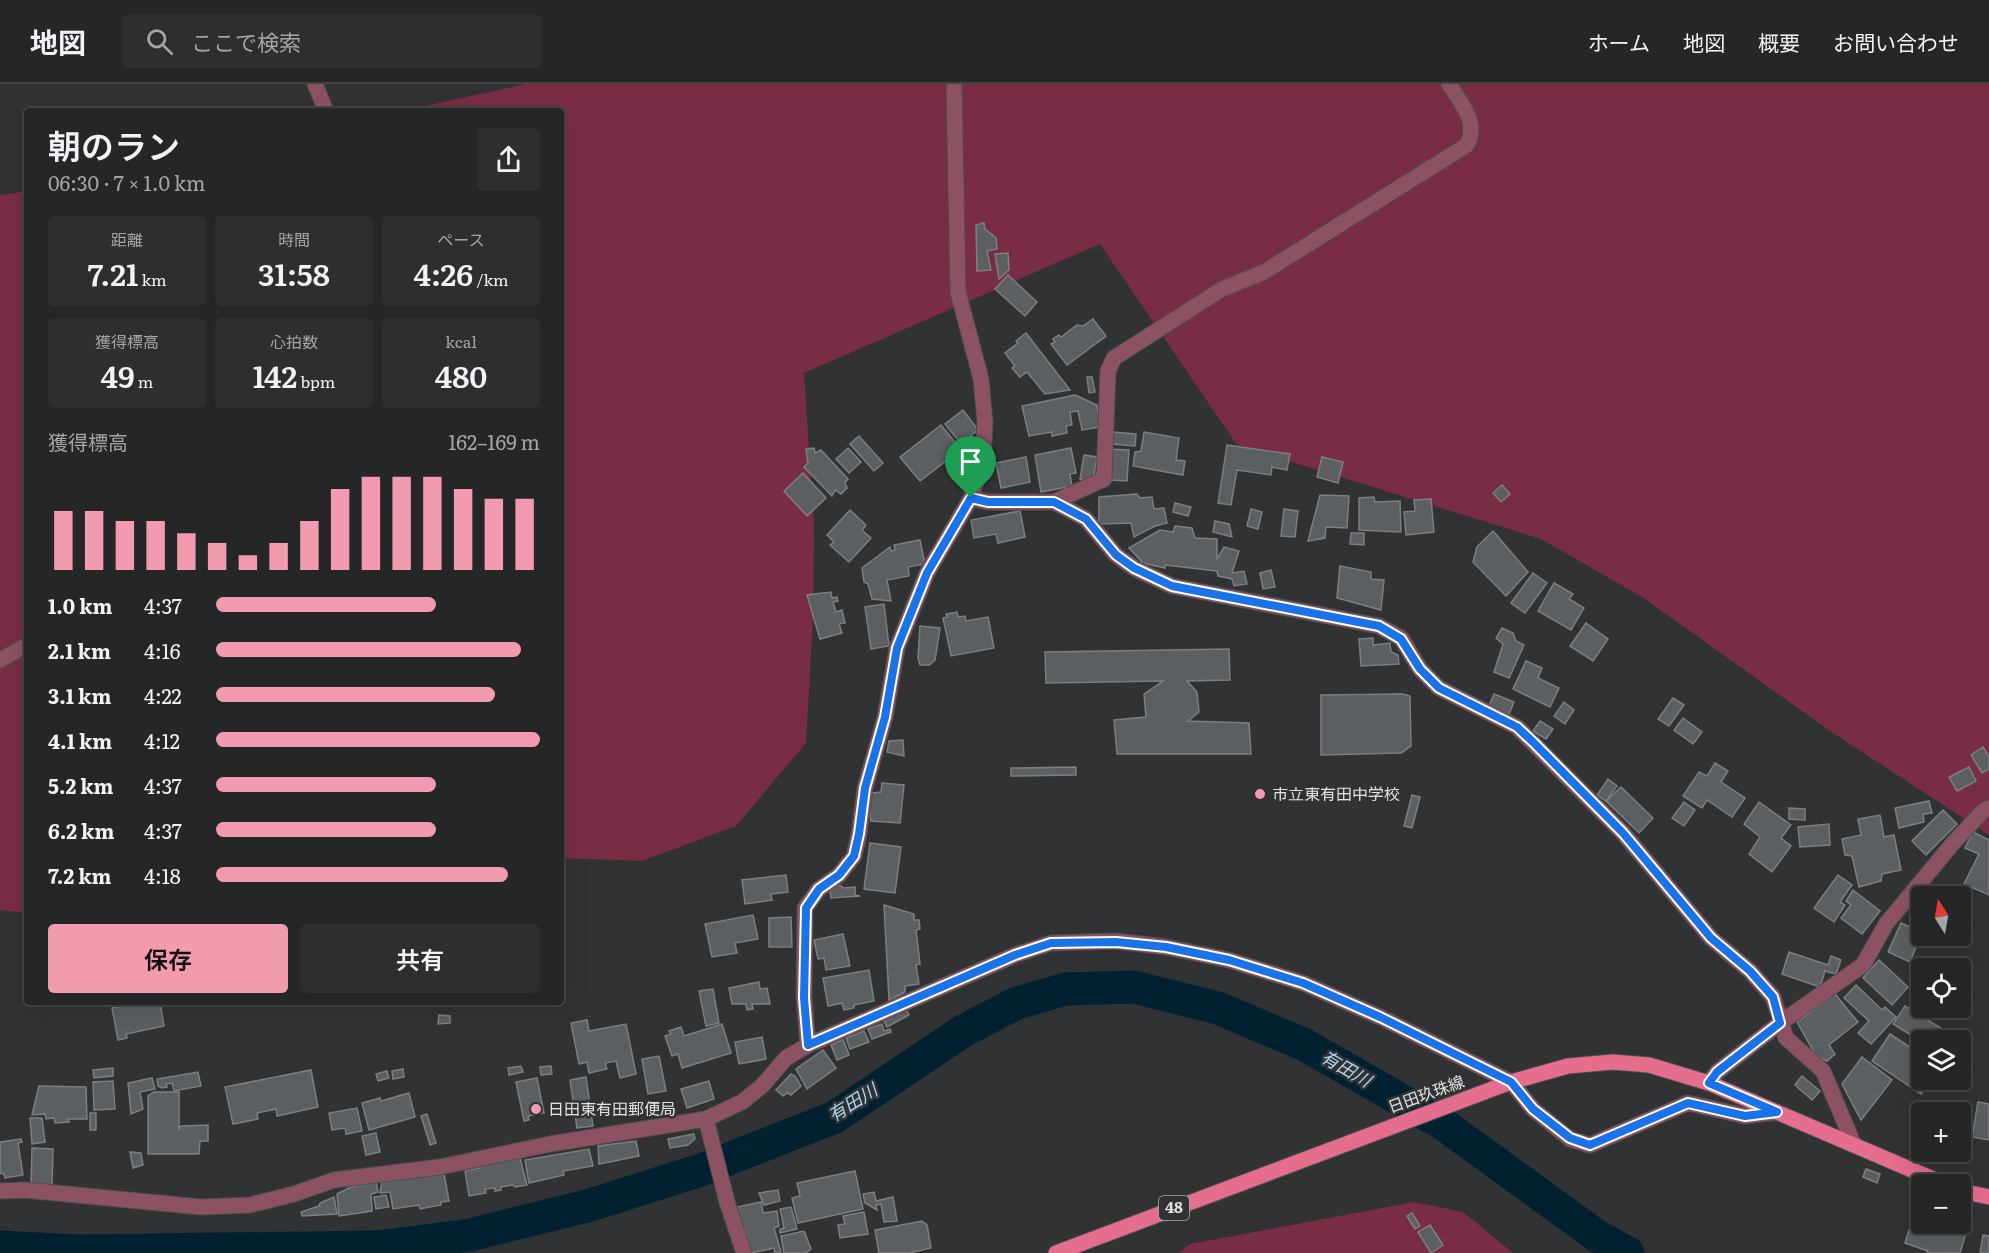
<!DOCTYPE html>
<html lang="ja">
<meta charset="utf-8">
<style>
body{margin:0;font-family:Literata,"Noto Sans JP",serif;background:#2c2e2f;color:#f1f3f6;height:100vh;display:flex;flex-direction:column;font-size:22px;white-space:nowrap}
*{box-sizing:border-box;margin:0}
p{font-size:20px;color:#a3a5a7}
.icon{flex:none;width:33px;height:33px;fill:none;stroke:currentColor;stroke-width:2;stroke-linecap:round;stroke-linejoin:round}
.map{position:relative;flex:1;overflow:hidden}
.details{position:absolute;left:24px;top:24px;width:540px;height:897px;display:flex;flex-direction:column;background:#242627;border-radius:6px;box-shadow:0 6px 24px #0002,0 0 0 2px #414344}
.details>*{flex:none}
.needle{width:39px;rotate:349deg}
.buttons{position:absolute;left:1911px;top:802px;display:grid;gap:12px}
.buttons a{display:grid;place-items:center;width:60px;height:60px;border-radius:6px;background:#242627;box-shadow:0 6px 24px #0002,0 0 0 2px #414344;font-size:30px}
.pin{position:absolute;display:grid;place-items:center;width:51px;height:51px;color:#fff;margin:-62px -26px;border-radius:50% 50% 50% 0;rotate:-45deg;box-shadow:0 0 6px #0007}
.pin .icon{rotate:45deg}
.round{display:grid;place-items:center;flex:none;width:63px;height:63px;border-radius:6px;background:#2c2e2f}
.head{display:flex;align-items:center;justify-content:space-between;height:102px;padding:0 24px}
h1{font-size:33px;font-weight:600;line-height:45px}
.metrics{display:grid;grid-template-columns:repeat(3,1fr);gap:9px;height:102px;padding:6px 24px}
.metrics div{display:grid;align-content:center;border-radius:6px;background:#2c2e2f;text-align:center}
.metrics b{font-size:30px;font-weight:600}
.metrics small{font-size:16px;font-weight:400}
.metrics p{font-size:16px}
.chart{height:168px;padding:12px 24px}
.chart p{display:flex;justify-content:space-between}
.chart svg{width:100%;height:108px;margin-top:6px;stroke:#f29aaf;stroke-width:6}
.action{display:flex;gap:12px;margin-top:auto;padding:12px 24px}
.action a{flex:1;height:69px;border-radius:6px;background:#f29aaf;color:#111;font-size:24px;font-weight:600;line-height:69px;text-align:center}
.action a+a{background:#2c2e2f;color:#f1f3f6}
ul{padding:0 24px;list-style:none;font-size:20px}
li{display:grid;grid-template-columns:96px 72px 1fr;align-items:center;height:45px}
li i{height:15px;border-radius:8px;background:#f29aaf}
header{display:flex;align-items:center;gap:36px;box-sizing:border-box;height:84px;padding:0 30px;background:#242627;border-bottom:2px solid #414344}
header strong{font-size:28px}
nav{display:flex;gap:33px;margin-inline-start:auto;font-size:21px}
.search{width:420px;height:54px;background:#2c2e2f;display:flex;align-items:center;gap:15px;box-sizing:border-box;padding:0 21px;border-radius:6px;color:#a3a5a7;font-size:22px}
.map>svg:first-child{display:block}
</style>
<header>
<strong>地図</strong>
<div class="search"><svg class="icon" aria-label="search" viewBox="0 0 24 24"><circle cx="10" cy="10" r="6"/><path d="M15 15l6 6"/></svg>ここで検索</div>
<nav><a>ホーム</a><a>地図</a><a>概要</a><a>お問い合わせ</a></nav>
</header>
<div class="map">
<svg width="1989" height="1169" viewBox="0 0 1989 1169">
<rect width="100%" height="100%" fill="#303234"/>
<g fill="#792d44">
<path d="M526,0h1463v751l-156,-102 -191,-136 -101,-58 -304,-94 -137,-201 -296,129 10,152 -1,94 -7,124 -70,83 -94,35 -81,-3v-747h-159z"/>
<path d="M27,107v722l-27,-3v-715z"/>
<path d="M1414,1118l49,10 50,41h-334l11,-9z"/>
</g>
<g fill="none" stroke-linecap="round" stroke-linejoin="round">
<path stroke="#012131" stroke-width="33" d="M0,1163l77,4 300,-4 93,-12 117,-29 114,-36 134,-53 128,-86 54,-28 49,-14 68,-2 84,21 87,37 138,79 154,112 31,17"/>
</g>
<g fill="#5c5f61" stroke="#7c7f81" stroke-width="1.5">
<path d="M984,139l1,6 11,9 1,11 -10,2 4,19 -14,1 -1,-46z"/>
<path d="M1008,169l1,17 -10,9 -4,-25z"/>
<path d="M1008,191l29,27 -12,14 -30,-27z"/>
<path d="M1093,235l13,17 -39,29 -16,-21 4,-2 -2,-3 6,-4 2,2 16,-12 6,1z"/>
<path d="M1026,249l44,57 -25,4 -18,-22 -7,5 -8,-9 3,-2 -10,-13 13,-10 -2,-2z"/>
<path d="M1087,293h5l3,15 -6,1z"/>
<path d="M1075,311l22,10 4,22 -19,3 -4,-19 -8,1 2,13 -6,1 1,7 -15,3v-4l-23,4 -7,-30z"/>
<path d="M963,326l15,20 -17,14 -16,-20z"/>
<path d="M941,341l17,21 -3,8 -35,27 -20,-24z"/>
<path d="M1113,348l23,2 -1,12 -23,-2z"/>
<path d="M1144,348l35,6 -3,22 9,1 -2,14 -50,-9 2,-14 6,-1z"/>
<path d="M859,352l24,27 -9,8 -24,-27z"/>
<path d="M1227,361l63,9 -3,16 -15,-3 -1,8 -34,-5 -6,35 -13,-2z"/>
<path d="M814,364l1,5 6,-3 27,29 -3,3 2,6 -6,6 -6,-4 -3,6 -28,-29 4,-4 -2,-14z"/>
<path d="M848,364l13,14 -12,11 -13,-14z"/>
<path d="M1071,364l5,25 -6,1 2,12 -31,6 -6,-37z"/>
<path d="M1110,365l19,1 -2,31 -18,-1z"/>
<path d="M1084,371l13,2 -4,24 -13,-2z"/>
<path d="M1026,373l4,25 -29,6 -5,-25z"/>
<path d="M1322,373l21,5 -5,21 -21,-6z"/>
<path d="M803,389l23,25 -19,18 -23,-25z"/>
<path d="M1502,401l8,9 -9,8 -8,-9z"/>
<path d="M1137,410l3,4 12,-1 2,12 10,-1 3,15 -12,3 -21,11 -3,-14 -32,1v-27z"/>
<path d="M1320,411l29,1 -2,32 -21,-1 -1,11 -17,3z"/>
<path d="M1374,413l1,5 25,-1 1,31 -42,-2v-32z"/>
<path d="M1431,415l3,33 -28,3 -2,-23 11,-1 -1,-11z"/>
<path d="M1175,419l16,4 -3,9 -15,-4z"/>
<path d="M1251,425l11,3 -4,17 -11,-3z"/>
<path d="M1284,425l14,2 -3,26 -14,-1z"/>
<path d="M850,426l16,15 -4,5 9,8 -22,24 -19,-17 4,-3 -7,-7z"/>
<path d="M1020,427l5,26 -27,6 -2,-9 -22,4 -3,-18z"/>
<path d="M1215,437l14,3 3,13 -19,-5z"/>
<path d="M1175,442l17,2 3,10 22,1v20l7,-12 15,4 -7,22 12,-2 3,13 -13,2 -2,-7 -14,-3 -1,-5 -52,-6v3l-22,-5 -14,-15 31,-18 13,2z"/>
<path d="M1493,447l35,41 -22,24 -33,-34 4,-15z"/>
<path d="M1351,449h13v12l-14,-1z"/>
<path d="M920,456l5,24 -17,3 1,9 -22,4 4,21 -19,-2 -4,-15 -4,-2 -2,-14 28,-21 1,4 4,-1 -1,-5z"/>
<path d="M1340,482l31,6v7l13,1 -3,30 -44,-12z"/>
<path d="M1271,486l4,17 -12,2 -3,-16z"/>
<path d="M1533,489l14,10 -22,30 -14,-10z"/>
<path d="M1554,499l19,11 -4,5 15,9 -13,22 -33,-19z"/>
<path d="M831,508l1,6 5,-1 1,4 -5,1 3,10 6,-2 3,13 -6,1 3,9 -22,6 -13,-44z"/>
<path d="M884,520l5,42 -18,3 -6,-42z"/>
<path d="M957,528l1,5 7,-1 1,5 22,-4 6,31 -43,8 -8,-38 4,-1 -1,-3z"/>
<path d="M1586,539l22,16 -15,22 -23,-15z"/>
<path d="M920,542l20,2 -5,32 -6,5h-9l-2,-7z"/>
<path d="M1502,544l11,5 3,8 8,4 -15,33 -15,-6 9,-28 -7,-6z"/>
<path d="M1373,554v7l17,-2 1,9 7,3 1,9 -38,2 -2,-27z"/>
<path d="M1229,565l1,31 -43,1 10,11 2,20 -11,9 61,2 2,31h-134l-3,-34 32,-3 -2,-23 19,-13 -117,2 -1,-31z"/>
<path d="M1526,577l16,7 -4,10 21,10 -9,19 -37,-18z"/>
<path d="M1402,610l8,2 1,50 -10,7 -80,2v-60z"/>
<path d="M1494,610l20,8 -5,12 -20,-8z"/>
<path d="M1673,614l11,7 -15,21 -11,-7z"/>
<path d="M1564,618l10,8 -9,14 -11,-8z"/>
<path d="M1683,634l19,14 -9,12 -19,-14z"/>
<path d="M1540,637l13,8 -7,10 -13,-8z"/>
<path d="M903,656l1,16 -17,-4 2,-11z"/>
<path d="M1983,663l6,10v12l-7,4 -11,-18z"/>
<path d="M1715,679l13,8 -7,11 24,16 -13,19 -25,-17 -5,8 -19,-12 16,-24 8,4z"/>
<path d="M1076,683v8l-65,1v-8z"/>
<path d="M1969,683l7,14 -19,10 -8,-14z"/>
<path d="M1608,695l9,7 -11,15 -9,-6z"/>
<path d="M882,699l22,2 -4,38 -29,-2 -1,-7h-4l6,-21 9,-1z"/>
<path d="M1621,703l32,31 -14,15 -33,-32z"/>
<path d="M1412,711l8,2 -8,31 -8,-2z"/>
<path d="M1929,717l3,12 -9,1 1,8 -25,6 -4,-20z"/>
<path d="M1684,718l11,8 -11,16 -12,-8z"/>
<path d="M1759,718l32,23 -10,13 10,8 -19,26 -23,-18 11,-17 -16,-13z"/>
<path d="M1789,724l16,1v11l-16,-1z"/>
<path d="M1943,726l14,14 -31,31 -14,-14z"/>
<path d="M1880,731l4,22 10,-2 7,35 -19,4 -1,7 -22,6 -7,-31 -7,-1 -3,-16 19,-4 -3,-16z"/>
<path d="M1829,740l1,21 -30,2 -2,-20z"/>
<path d="M1973,748l16,8v55l-25,-11 15,-30 -14,-6z"/>
<path d="M870,759l31,4 -6,46 -31,-4z"/>
<path d="M786,791l2,17 -17,2 1,6 -27,4 -3,-24z"/>
<path d="M1838,791l14,10 -12,17 5,3 -11,17 -20,-14z"/>
<path d="M838,800l6,4 11,-1v8l5,1 -29,2 -1,-6z"/>
<path d="M1853,806l27,21 -18,23 -21,-16 10,-13 -5,-4z"/>
<path d="M884,821l30,9v6h5l1,9 -4,1 4,34 -4,1 3,19 -14,2v6l-16,8z"/>
<path d="M753,831l5,24 -23,4 2,10 -25,4 -7,-33z"/>
<path d="M791,833l1,30h-23v-29z"/>
<path d="M1901,839l21,9 -12,30 -22,-10z"/>
<path d="M843,850l7,32 -24,4 -2,-12 -6,1 -4,-19z"/>
<path d="M1789,868l39,13 3,-9 10,4 -5,14 -11,-3 -5,16 -38,-13z"/>
<path d="M1879,876l29,27 -16,18 -29,-27z"/>
<path d="M869,886l5,31 -20,4v3l-10,2 -2,-7 -14,3 -5,-28z"/>
<path d="M759,898l1,7 7,-1 3,16h-18l1,5 -6,1 -1,-6h-14l-3,-16z"/>
<path d="M1856,901l26,25 3,-3 11,10 -25,27 -13,-11 11,-12 -25,-23z"/>
<path d="M713,905l6,34 -13,3 -7,-35z"/>
<path d="M1835,910l23,28 -29,23 6,9 -8,7 -11,-5 -19,-34z"/>
<path d="M139,918h10v3l11,-3 4,24 -38,8 1,4 -9,2 -6,-32z"/>
<path d="M1905,922l52,32 -2,3 -33,1 -29,-18z"/>
<path d="M1929,924h29l-5,10z"/>
<path d="M906,925l3,6 -22,12 -3,-6z"/>
<path d="M439,931l11,1v7l-12,1z"/>
<path d="M587,936l2,11 37,-7 10,50 -16,4 -4,-17 -11,2 2,6 -18,4 -2,-11 -8,2 -8,-41z"/>
<path d="M722,940l9,29 -49,15 -4,-14 -6,2 -7,-20 6,-2 -2,-3 12,-4 3,9z"/>
<path d="M882,940l2,7 6,-2 1,3 -19,7 -4,-10z"/>
<path d="M864,947l5,11 -19,7 -4,-11z"/>
<path d="M1890,950l32,21v25h8l-9,14 -49,-33z"/>
<path d="M762,953l4,22 -27,5 -4,-22z"/>
<path d="M843,955l6,16 -12,5 -6,-15z"/>
<path d="M823,966l13,18 -29,21 -11,-20z"/>
<path d="M659,972l7,35 -18,3 -6,-35z"/>
<path d="M1862,973l30,23 -31,40 -19,-36z"/>
<path d="M521,982l2,6 -14,3 -1,-7z"/>
<path d="M551,982l1,8 -11,1 -1,-8z"/>
<path d="M113,984v8l-19,2 -1,-8z"/>
<path d="M403,985l1,8 -11,2 -1,-8z"/>
<path d="M311,986l7,37 -41,9 -1,-7 -19,4 1,6 -25,5 -8,-37z"/>
<path d="M387,987l2,7 -11,3 -2,-7z"/>
<path d="M198,988l3,14 -27,5 -2,-8 -6,1 1,3 -5,1 -4,-2 -1,-7z"/>
<path d="M791,990l4,2 6,10 -10,9 -4,-2 -4,3 -7,-6z"/>
<path d="M1802,992l18,15 -8,9 -17,-15z"/>
<path d="M586,993l7,49 -16,2 -7,-48z"/>
<path d="M152,994l3,11 -15,3 3,17 -12,5 -3,-31z"/>
<path d="M537,994l7,35 -16,3 1,4 -5,1 -8,-39z"/>
<path d="M113,997l2,28 -21,1 -1,-28z"/>
<path d="M709,997l5,18 -27,9 -6,-19z"/>
<path d="M39,1002l47,1 1,32h-19l1,3 -14,1 -1,-5 -8,1 -1,-5 -13,1z"/>
<path d="M154,1008h25v38l2,-4 27,-1v16h-8l-1,13h-51v-58z"/>
<path d="M409,1009l6,24 -46,13 -7,-27 18,-5 1,3z"/>
<path d="M1978,1018l11,2v36l-17,-3z"/>
<path d="M357,1024l5,23 -16,3 -1,-6 -13,2 -3,-17z"/>
<rect x="90" y="1029" width="6" height="17"/>
<path d="M427,1030l9,29 -6,2 -9,-29z"/>
<path d="M30,1034h12l3,24 -13,2z"/>
<path d="M376,1049l4,19 -14,3 -4,-19z"/>
<path d="M694,1050l1,5 -7,6 -18,3 -2,-9z"/>
<path d="M21,1055l1,3 -4,1 5,32 -18,3 -2,-5 -3,1v-32z"/>
<path d="M636,1057l3,15 -40,8 -1,-18z"/>
<path d="M32,1064l21,1 -1,36 -21,-1z"/>
<path d="M589,1065l4,17 -30,5 1,4 -35,8 -4,-23z"/>
<path d="M130,1068l11,1 2,12 -10,3z"/>
<path d="M520,1074l7,27 -12,2 -2,-2 -12,2v3l-6,1v-3l-10,1 1,4 -17,3 -4,-25 15,-3 -1,-3z"/>
<path d="M1866,1085l14,5 -3,9 -14,-6z"/>
<path d="M855,1087l8,38 -65,14 -6,-25 8,-2 -3,-13z"/>
<path d="M444,1089l5,28 -8,1v3l-21,4 -1,-4 -26,4 -3,-17 -10,1 2,-11z"/>
<path d="M376,1098l2,10 -7,2 1,17 -33,5 -2,-22 14,-7z"/>
<path d="M778,1106l2,11 -16,4 -5,-12z"/>
<path d="M874,1108l2,9 17,-4 4,24 -13,1 -3,-18 -5,1 1,5 -12,-7 -2,-9z"/>
<path d="M386,1111l3,12 -13,2 -2,-12z"/>
<path d="M334,1113l3,17 -35,2 -1,-4 18,-6 1,-3z"/>
<path d="M761,1118l2,11 14,-2 2,15 -5,2 7,24 -6,1 -1,-5 -23,5 -6,-23 -5,-4 -3,-19z"/>
<path d="M1918,1119l4,2v19l38,-1 8,4 -8,26h-33l1,-2 -23,-8z"/>
<path d="M791,1123l6,22 -17,4v-4l4,-1 -4,-19z"/>
<path d="M864,1128l4,22 -28,4 -2,-13 7,-1 -2,-8z"/>
<path d="M1412,1129l8,13 -5,3 -8,-13z"/>
<path d="M922,1137l5,4 4,23 -22,5h-30l-4,-23z"/>
<path d="M1430,1141l13,20 -12,8 -13,-21z"/>
<path d="M804,1147l7,18 -5,4h-22l-3,-17z"/>
<path d="M1983,1151l6,1v17h-9z"/>
</g>
<g fill="none" stroke-linecap="round" stroke-linejoin="round">
<defs>
<g id="street">
<path d="M315,0l11,27"/>
<path d="M971,414l17,4h66l50,-23 4,-108 6,-13 108,-69 42,-17 203,-127c12,-22 -6,-42 -18,-61"/>
<path d="M1054,418l32,17 30,36 18,13 38,18 207,40 22,12 19,31 19,19 78,39 106,106 88,105 39,33 23,26 13,41 37,33 31,74"/>
<path d="M0,576l27,-15"/>
<path d="M808,961l-4,-48 1,-89 14,-19 20,-14 15,-19 5,-22 6,-46 20,-71 12,-69 30,-75 44,-75 12,-37 2,-39 -4,-43 -23,-87 -4,-208"/>
<path d="M1709,999l8,-11 63,-49 83,-58 23,-41 68,-82 29,-31 6,-3"/>
<path d="M706,1035l21,83 17,51"/>
<path d="M0,1107l25,-1 176,17 49,-2 44,-11 40,-14 106,-13 110,-23 156,-25 36,-17 20,-16 24,-28 22,-13 207,-90 36,-12 65,-2 50,6 63,13 74,23 77,34 131,65 22,27 37,30 20,6 98,-42 57,13 32,-4"/>
</g>
<g id="primary">
<path d="M1960,1107l29,6"/>
<path d="M1056,1169l455,-171 57,-16 45,-4 36,3 60,18 238,102"/>
</g>
</defs>
<use href="#street" stroke="#4c4e50" stroke-width="17"/>
<use href="#primary" stroke="#4c4e50" stroke-width="17"/>
<use href="#street" stroke="#8d5261" stroke-width="15"/>
<use href="#primary" stroke="#e56d8e" stroke-width="15"/>
</g>
<g fill="none" stroke-linecap="round" stroke-linejoin="round">
<defs>
<path id="route" d="M971,414l17,4h66l32,17 30,36 18,13 38,18 207,40 22,13 19,30 19,19 78,39 17,16 89,90 88,105 39,33 23,26 7,26 -63,49 -8,11 68,29 -32,4 -57,-13 -98,42 -20,-7 -37,-29 -22,-27 -131,-65 -77,-34 -74,-23 -63,-13 -50,-5 -65,1 -36,12 -207,90 -4,-47 2,-90 13,-19 20,-14 15,-19 5,-22 6,-46 20,-71 12,-69 30,-75z"/>
</defs>
<use href="#route" stroke="#fff" stroke-width="12"/>
<use href="#route" stroke="#1a73e8" stroke-width="8"/>
</g>
<g fill="#f29aaf" stroke="#303234" stroke-width="2">
<circle cx="1260" cy="710" r="6"/>
<circle cx="536" cy="1025" r="6"/>
</g>
<g text-anchor="middle" stroke-width="5" stroke-linejoin="round" paint-order="stroke">
<rect fill="#303234" stroke="#abadae" stroke-width="1.5" x="1159" y="1112" width="30" height="24" rx="4.5"/>
<g font-size="15" font-weight="bold" fill="#e0e2e3">
<text x="1174" y="1129">48</text>
</g>
<g font-size="16" fill="#e0e2e3" stroke="#303234" text-anchor="start">
<text x="1272" y="716">市立東有田中学校</text>
<text x="548" y="1031">日田東有田郵便局</text>
</g>
<g font-size="16" fill="#e0e2e3" stroke="#303234">
<text transform="translate(1426 1010) rotate(-20)" y="6">日田玖珠線</text>
</g>
<g font-size="18" font-style="italic" fill="#a9d5f0" stroke="#303234">
<text transform="translate(1346 985) rotate(30)" y="6">有田川</text>
<text transform="translate(853 1019) rotate(-32)" y="6">有田川</text>
</g>
</g>
</svg>
<div class="buttons">
<a><svg class="needle" viewBox="-14 -14 28 28"><path d="M0-13l5 13h-10z" fill="#e53935"/><path d="M0 13l5-13h-10z" fill="#a3a5a7"/></svg></a>
<a><svg class="icon" aria-label="locate" viewBox="0 0 24 24"><circle cx="12" cy="12" r="6"/><path d="M12 2v4M12 18v4M2 12h4M18 12h4"/></svg></a>
<a><svg class="icon" aria-label="layers" viewBox="0 0 24 24"><path d="M12 4l9 5-9 5-9-5zM3 14l9 5 9-5"/></svg></a>
<a>+</a>
<a>−</a>
</div>
<div class="pin" style="left:971px;top:414px;background:#1e9e55"><svg class="icon" aria-label="arrive" viewBox="0 0 24 24"><path d="M6 21V4h12l-3 4 3 4H6"/></svg></div>
<section class="details">
<div class="head"><div><h1>朝のラン</h1><p>06:30 · 7 × 1.0 km</p></div><a class="round"><svg class="icon" aria-label="share" viewBox="0 0 24 24"><path d="M12 15V3M7 8l5-5 5 5M5 13v7h14v-7"/></svg></a></div>
<div class="metrics">
<div><p>距離</p><b>7.21<small> km</small></b></div>
<div><p>時間</p><b>31:58</b></div>
<div><p>ペース</p><b>4:26<small> /km</small></b></div>
</div>
<div class="metrics">
<div><p>獲得標高</p><b>49<small> m</small></b></div>
<div><p>心拍数</p><b>142<small> bpm</small></b></div>
<div><p>kcal</p><b>480</b></div>
</div>
<div class="chart"><p><span>獲得標高</span>162–169 m</p>
<svg viewBox="0 0 160 44" preserveAspectRatio="none"><path d="M5 44V20M15 44V20M25 44V24M35 44V24M45 44V29M55 44V33M65 44V38M75 44V33M85 44V24M95 44V11M105 44V6M115 44V6M125 44V6M135 44V11M145 44V15M155 44V15"/></svg>
</div>
<ul>
<li><b>1.0 km</b>4:37<i style="width:68%"></i></li>
<li><b>2.1 km</b>4:16<i style="width:94%"></i></li>
<li><b>3.1 km</b>4:22<i style="width:86%"></i></li>
<li><b>4.1 km</b>4:12<i style="width:100%"></i></li>
<li><b>5.2 km</b>4:37<i style="width:68%"></i></li>
<li><b>6.2 km</b>4:37<i style="width:68%"></i></li>
<li><b>7.2 km</b>4:18<i style="width:90%"></i></li>
</ul>
<div class="action"><a>保存</a><a>共有</a></div>
</section>
</div>
